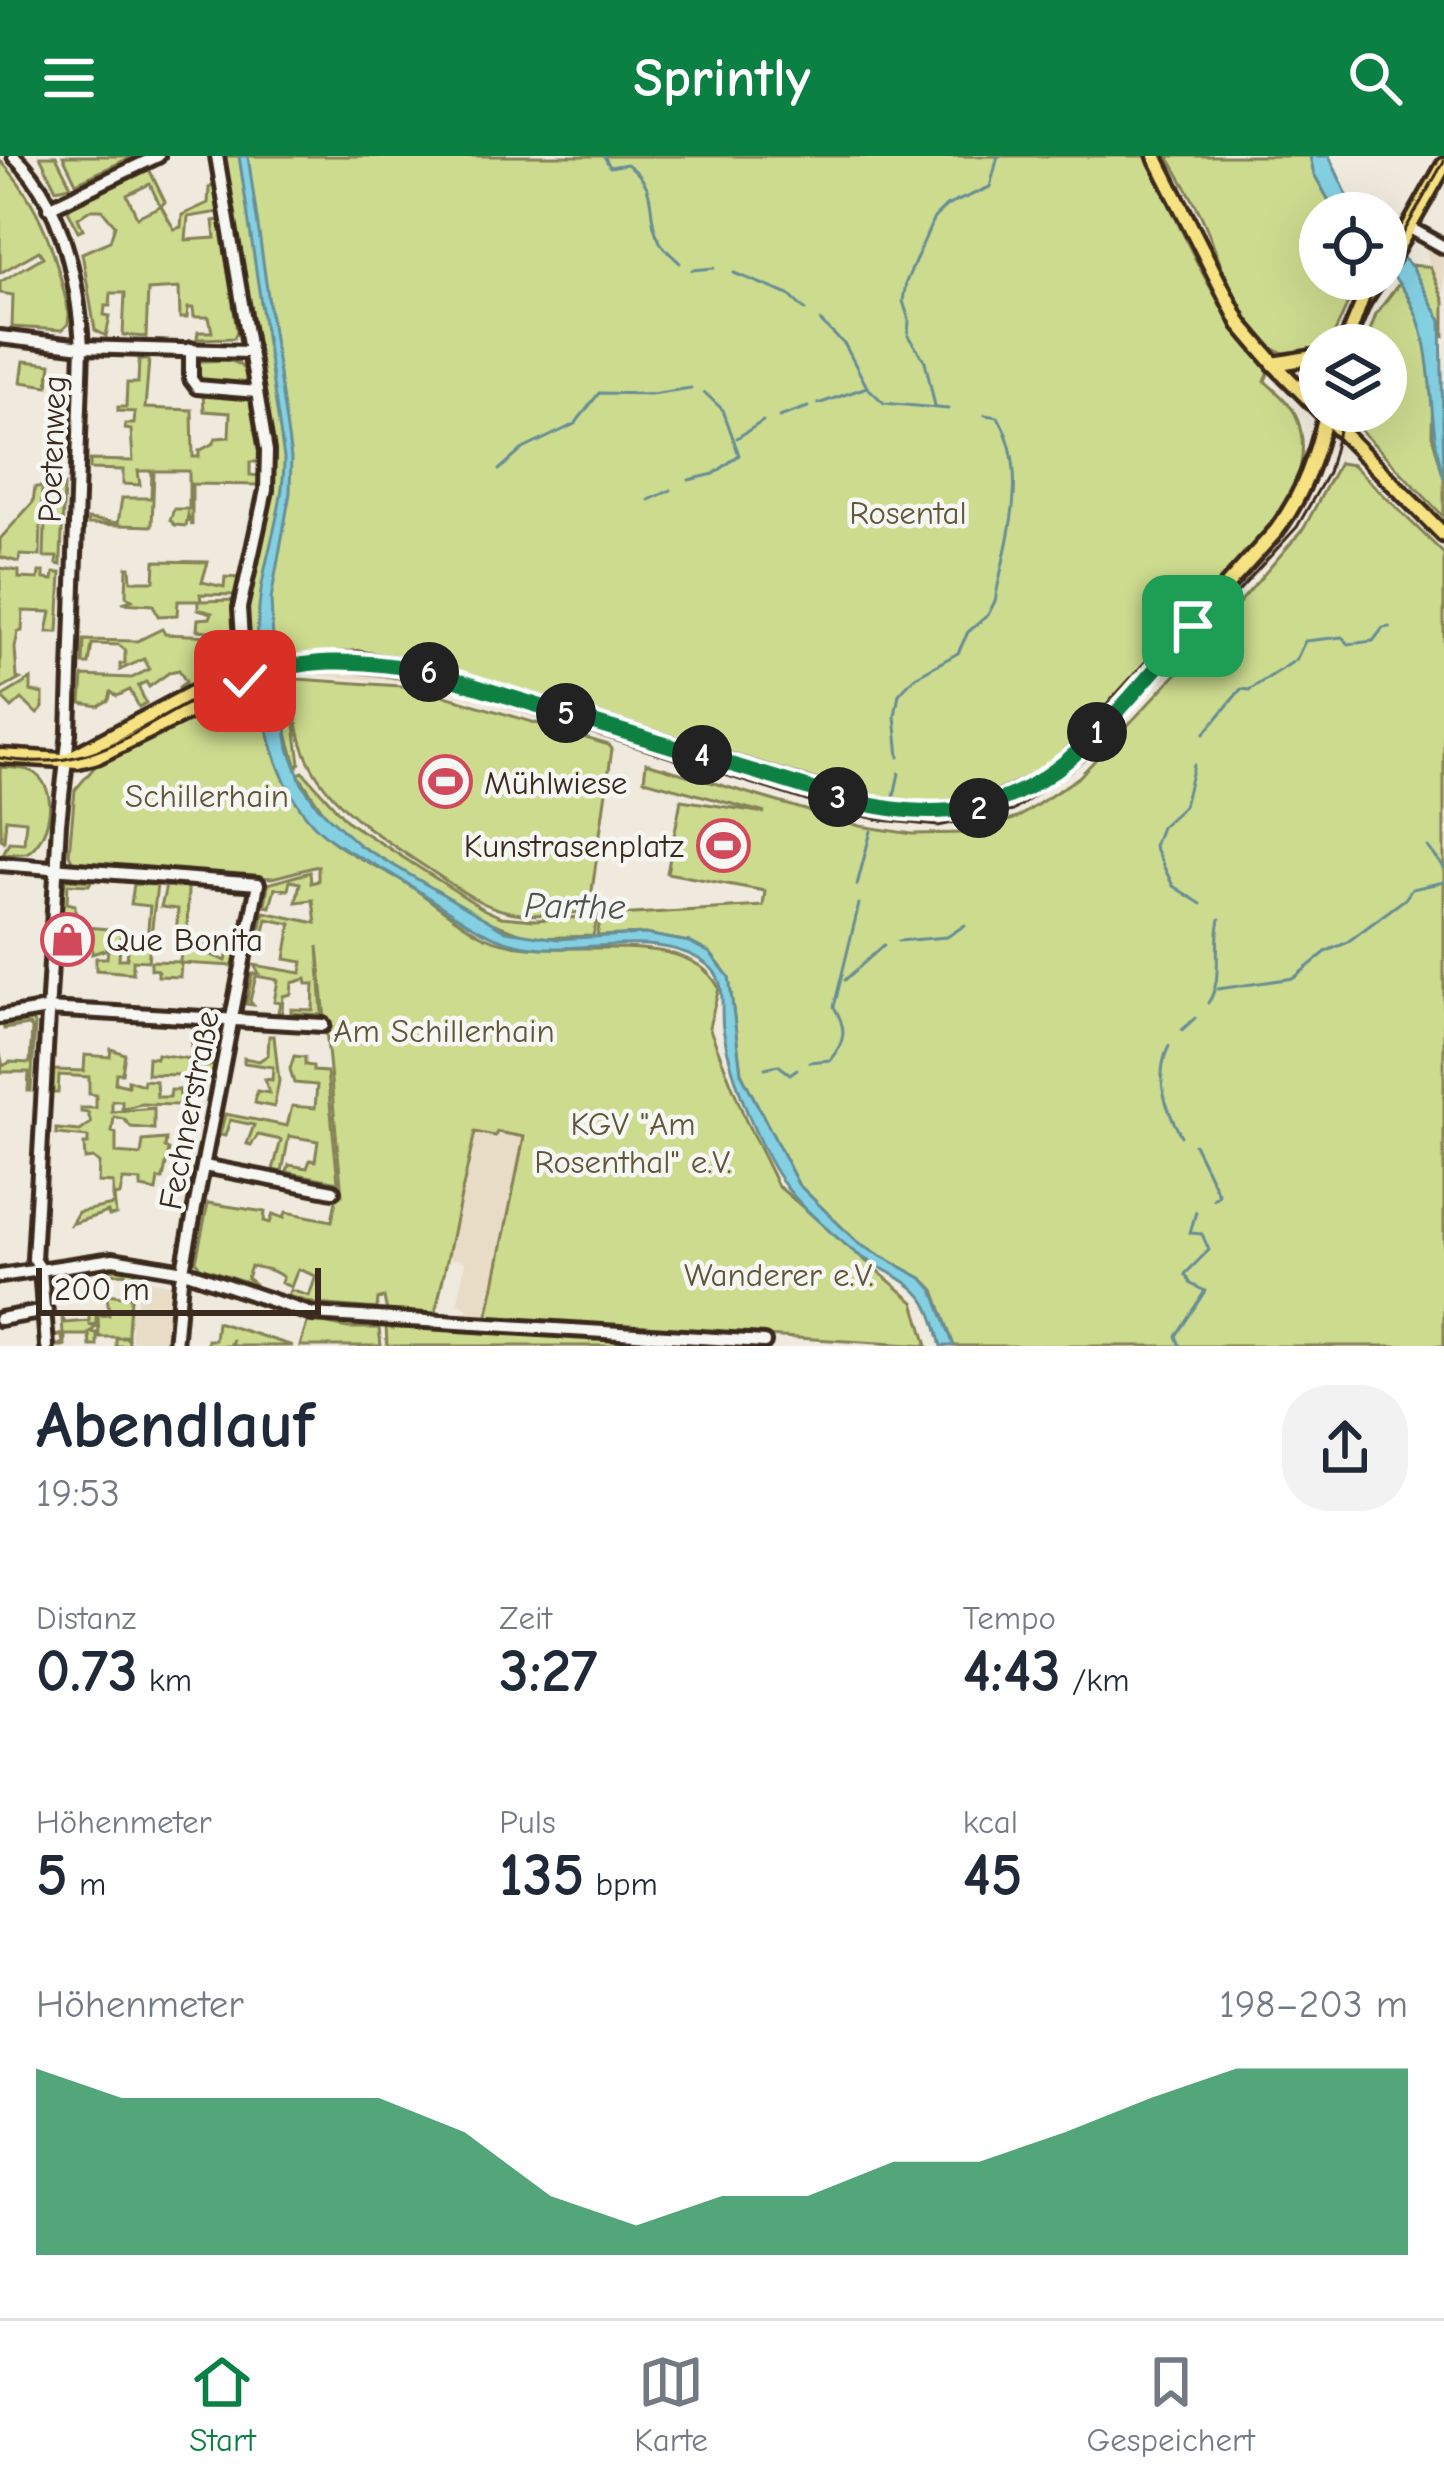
<!DOCTYPE html>
<html lang="de">
<meta charset="utf-8">
<style>
body{margin:0;font-family:"Comic Neue",sans-serif;background:#f2f2f3;color:#1f2937;height:100vh;display:flex;flex-direction:column;font-size:45px;white-space:nowrap}
*{box-sizing:border-box;margin:0}
p{font-size:39px;color:#747a83}
.icon{flex:none;width:66px;height:66px;fill:none;stroke:currentColor;stroke-width:2;stroke-linecap:round;stroke-linejoin:round}
.map{position:relative;height:1190px;overflow:hidden}
.sheet{display:flex;flex-direction:column;background:#fff;flex:1}
.sheet>*{flex:none}
.tools{position:absolute;left:1299px;top:36px;display:grid;gap:24px}
.tools a{display:grid;place-items:center;width:108px;height:108px;border-radius:50%;background:#fff;box-shadow:0 12px 48px #0002;font-size:60px}
.scale{position:absolute;left:36px;bottom:30px;width:285px;box-sizing:border-box;padding-left:12px;border:6px solid #3b2a1e;border-top:0;font-size:33px;line-height:42px;white-space:nowrap;color:#3b2a1e;-webkit-text-stroke:9px #f6f6f2;paint-order:stroke}
.pin{position:absolute;display:grid;place-items:center;width:102px;height:102px;color:#fff;margin:-51px;border-radius:24px;box-shadow:0 6px 18px #0006}
.km{position:absolute;width:60px;height:60px;margin:-30px;border-radius:50%;background:#222;color:#fff;font-size:33px;line-height:60px;text-align:center}
.round{display:grid;place-items:center;flex:none;width:126px;height:126px;border-radius:48px;background:#f2f2f3}
.summary{display:flex;align-items:center;justify-content:space-between;height:204px;padding:0 36px}
h1{font-size:66px;font-weight:800;line-height:90px}
.stats{display:grid;grid-template-columns:repeat(3,1fr);gap:18px;height:204px;padding:12px 36px}
.stats div{display:grid;align-content:center}
.stats b{font-size:60px;font-weight:800}
.stats small{font-size:33px;font-weight:400}
.stats p{font-size:33px}
.chart{height:336px;padding:24px 36px}
.chart p{display:flex;justify-content:space-between}
.chart svg{width:100%;height:216px;margin-top:12px;fill:#0b8043;opacity:.7}
header{display:flex;justify-content:space-between;align-items:center;height:156px;padding:0 36px;background:#0b8043;color:#fff;font-size:54px;font-weight:800}
.tabs{display:flex;justify-content:space-around;align-items:center;height:168px;border-top:3px solid #e0e1e3;background:#fff;font-size:33px;color:#747a83}
.tabs a{display:grid;justify-items:center;gap:6px}
.tabs .current{color:#0b8043}
.map>svg:first-child{display:block}
</style>
<header><svg class="icon" aria-label="menu" viewBox="0 0 24 24"><path d="M4 6h16M4 12h16M4 18h16"/></svg>Sprintly<svg class="icon" aria-label="search" viewBox="0 0 24 24"><circle cx="10" cy="10" r="6"/><path d="M15 15l6 6"/></svg></header>
<div class="map">
<svg width="1444" height="1190" viewBox="0 0 1444 1190">
<rect width="100%" height="100%" fill="#f0eade"/>
<filter id="ink" filterUnits="userSpaceOnUse"><feTurbulence type="fractalNoise" baseFrequency=".00833" numOctaves="2"/><feDisplacementMap in="SourceGraphic" scale="24" xChannelSelector="R" yChannelSelector="G"/><feConvolveMatrix kernelMatrix="1 2 1 2 8 2 1 2 1" color-interpolation-filters="sRGB"/></filter>
<g filter="url(#ink)">
<g fill="#e9dcc6">
<path d="M1423,79l21,12v54l-14,-34z"/>
<path d="M337,510l82,8 206,62 -3,8 -203,-61 -112,-8 1,-8z"/>
<path d="M475,975l50,5 -38,183h-19l-1,-10 -9,-6 7,-42 -18,-3z"/>
<path d="M139,1123l37,6 -6,56 -38,1 -2,-32 7,-4z"/>
</g>
<g fill="#cddb8f" stroke="#848256" stroke-width="3" fill-rule="evenodd">
<path d="M40,0h16l15,30 -15,3z"/>
<path d="M63,0h70l-57,27z"/>
<path d="M221,0h926c35,75 66,153 122,215l-4,10c10,10 28,24 32,37 15,41 -3,76 -27,108l-191,212 -38,32 -38,20 -41,13 -26,2 -52,-4 -460,-140 -67,-10 -99,7c-33,-36 4,-122 13,-163 3,-15 0,-32 0,-47z"/>
<path d="M1168,0h142l4,18 22,39h-16v66h39l-30,66c-15,1 -36,14 -53,5 -36,-20 -56,-92 -72,-128 -10,-23 -24,-44 -36,-66z"/>
<path d="M0,4c41,44 57,96 69,154l-1,10 -6,6 -50,-3 1,-32 -13,-2v-11l43,-25 -4,-6 -39,22z"/>
<path d="M149,13l16,33 -4,4 13,23 7,-2 1,-12 26,-12 1,-15 5,-3 5,27 -31,5 -2,23 29,-2 -2,-17 7,-1 17,111 -3,7 -37,1 1,-7h14l-3,-15h-15l-1,-9h-5l-1,10h-7l-1,-30 -31,2 -2,47 -23,-2 2,-42h-14l-1,13h-5l-1,9 6,1 -4,20 -11,-6 -13,-77 28,-12 5,-16 -13,-15h-12l-12,8 5,11 -5,2 -10,-21 7,-7zM150,28l10,22 -23,11 -10,-22z"/>
<path d="M1410,109l20,2 14,34v37l-3,-17z"/>
<path d="M1400,126l25,49 8,42 -1,62 12,43v39l-95,-99 1,-7h36v-66h-21l11,-31z"/>
<path d="M139,204h10l-4,48 47,2 1,47h6v-6l15,-8 2,-5 13,-1 1,-24 -26,-2 -1,-19 48,3 9,67h-10v13l10,1v9l-68,-1v42l-4,-11 -2,11 -11,-1 -5,-5 4,-11h15v-38h-35l-2,55 -64,-2v-5l30,4 4,-25h29l1,-27h-14l2,14 -17,-1v-14l-33,-1v-9l43,1 -2,-31 -6,-1v-5h9l1,-12 -17,-1v-4h8l1,-24h11z"/>
<path d="M24,205l27,3 -3,22 -27,-4z"/>
<path d="M194,205c31,1 50,-9 56,26l-48,-2 -7,-6z"/>
<path d="M1339,307l14,2 91,89v792h-490l-20,-56 -11,-11 -64,-35 -61,-60 -57,-111 -12,-96 -19,-24 -21,-11 -44,-8 -48,2 4,-20 162,-10 2,-15 -98,-18 14,-73 84,13 -121,-33 2,-17 214,63 52,8 54,-1 51,-15 62,-41 117,-124 108,-125z"/>
<path d="M64,330l-3,71v8l-4,-1v-7h-13l2,-65v-3l9,4z"/>
<path d="M35,331h7l-2,69 -20,-1 -1,7 -19,-5v-18l33,-37z"/>
<path d="M155,405l53,1 -6,20 22,5 1,-10 14,1 -3,17 -36,-1 1,7 35,-1 -1,33 -38,-3 1,-11 12,-1 2,-5 -14,-4v-8h-20l-1,14 -19,1 -5,-11 -31,-2 10,-3 -6,-4 1,-29h3l1,14h23z"/>
<path d="M0,412l19,3v7l19,1 1,-7h5v7l9,1 1,-7h7l-3,59h-11l4,-20 -28,-1 -1,20 -4,1 -3,16 2,30 3,1 -20,11z"/>
<path d="M162,473l3,5 70,3c-2,33 -28,40 -54,55l-2,-5 7,-5 -7,-12 -9,2 -21,15 -3,-5 -8,4 8,17 -7,4 -9,-17 -13,6 -6,-4 -2,8 -11,6 -17,-3 2,-27 49,2 17,-9 -5,-10 -24,11v-6h5v-14l-6,-5 -27,-1 -3,20h-6l1,-24 53,1z"/>
<path d="M31,523v12l12,3v14l-6,6 -15,-15 -10,9 -11,-11z"/>
<path d="M297,523l118,8 194,58 3,4 -23,163c-27,1 -57,6 -84,-1 -29,-7 -56,-29 -81,-45 -71,-47 -140,-89 -127,-187z"/>
<path d="M259,525l4,3c-1,59 26,127 75,161 21,15 44,23 65,36 26,17 57,44 82,56 65,30 199,-18 234,51l-10,39 37,94 32,65 136,116 13,44 -440,-27 37,-182 -27,-5 -2,4 -20,-4 -40,183 -48,-4 -3,-13 -6,1 -1,10 -61,-5 -28,-8 2,-6 19,6 7,-20 -18,-7 -7,18 -10,-4 2,-6c-9,-7 -21,-9 -32,-11l-4,12 9,7 -56,-18 -4,-6 12,-58 57,9 -1,9 6,2 3,-9 11,4 2,-6 46,9 5,-26h5l-24,-249 4,69 -31,-2v-4l22,1 1,-26h-7l-1,-5 -14,4 -1,11 -8,2 -1,17 -4,-1 2,-9 -6,-1 4,-22 -22,-4 -6,25 3,4 -7,-1 6,-30 7,-1 -5,-8 47,8 2,-11 -18,-3 6,-35 -24,-5 -4,17 -4,-1 5,-23 52,11 -3,-23 -17,2 4,-19 -10,-2 -2,9 -13,-2 -5,19 -5,-1 3,-22 42,-12 1,11 7,-2v-15l-46,12 -199,-15 -4,-9 6,-64 23,-27z"/>
<path d="M282,525l8,7 10,75 -3,5 -14,-48z"/>
<path d="M0,611c12,1 29,0 38,9 21,19 11,63 -11,77l-24,1 6,-12 15,1 2,-22 -20,-2 -2,22 -3,-2z"/>
<path d="M303,616l45,50 137,88 16,7 34,3 63,-4 -5,20 -60,2 -52,-19 -122,-74 -29,-23 -32,-48z"/>
<path d="M67,723l24,2 -2,4 -21,-1 -1,19 8,2 1,21 45,4 -2,29h8l2,-19h18l3,-34 -19,-2 3,-20 23,1 -9,76 -15,-1v13l-37,-3v-12h11l1,-9 -16,5 1,-20 -12,-1v-5l-19,-2 2,-44z"/>
<path d="M166,730l22,2 -1,52 18,3 -1,9 22,9 4,-16 6,2 -3,19 -52,-3 -1,14 -22,-1v-6l-7,-1v-8l29,1 2,-22 -6,-2 2,-29 -17,-2z"/>
<path d="M32,865l3,4 -4,66h-3l1,-19h-27l-2,-19 3,13 7,-4 20,1 2,-35 -3,-3 -25,4 -1,-3z"/>
<path d="M193,871l7,1v4l-4,28h-5l-1,9 24,-4 -2,11 -65,-2 1,-17 8,1 1,-4 33,5z"/>
<path d="M269,880h5l5,45 -5,26 -19,-4 2,-12 12,2 -4,-14 7,1 1,-13 -29,-4v-5l15,3 9,-6z"/>
<path d="M111,893l14,5 -3,19h-6l-1,10 13,3v-6l15,5 1,-5 12,1 1,16h13l1,-7h9l-1,15 -38,-1 -19,5v-8h-10v11l42,-4v21l-23,-2 -7,-8 -10,-2 -2,15 4,1v20l25,2 2,-14 23,-2 -1,9 4,2 -6,29h-5l-2,12 -15,-3v-7l-18,-1 -3,15 -6,1 2,19 -7,1 -1,-4 -37,12 7,-12 35,-7v-22l-15,-1 1,-19 -6,-5 -8,1 -1,-15h4v-7l-32,-3v-5l24,2 11,-8 -3,-10 -7,-1v-4h15v-13l-7,-1v-17l-30,-2 -1,18h-5l1,-23 30,1 1,-16 25,2z"/>
<path d="M294,900l11,1v8l8,1v5l14,1 11,110 -51,-10 2,-7 18,3 3,-8 5,1 3,-20 -29,-5 -7,36 -9,-2 8,-30 -23,-5 -7,10 -4,-1 7,-19 -24,-5 -5,16 -5,-1 5,-21 62,12 5,-20 23,2 2,-23 -23,-2 -4,-14z"/>
<path d="M120,1113l15,2c-3,27 -7,40 -7,65l-11,2h11l1,6 6,2h-19v-9h-17l-1,-21 11,-1 -2,-21 22,3 -4,-24 -17,1v-4z"/>
<path d="M89,1157h7v11l-7,1 7,2 -6,5 7,1v13h-7l-1,-11h-24v11h-9l7,-3 -1,-7h-7l8,-2 -1,-17 3,6 24,-2z"/>
<path d="M308,1164l40,8h31l2,18h-81z"/>
<path d="M217,1166l76,24h-60v-7l-3,7h-22v-6h7z"/>
<path d="M386,1168l6,5 6,-4 22,1 287,20h-320z"/>
</g>
<g fill="#84d0e3" stroke="#678e94" stroke-width="3">
<path d="M239,0h9l43,302 -1,35 -19,106 2,41 16,109 13,35 16,23 41,38 147,86 51,8 88,-5 44,8 21,11 19,24 12,96 57,111 61,60 64,35 10,11 21,56h-13c-4,-14 -7,-30 -15,-43 -16,-26 -50,-34 -73,-52 -22,-18 -49,-41 -66,-63 -29,-39 -56,-111 -64,-159 -3,-20 4,-46 -12,-61 -41,-38 -118,-18 -168,-20 -58,-2 -97,-42 -145,-70 -29,-18 -60,-28 -84,-53 -54,-58 -66,-177 -50,-251 8,-40 20,-74 20,-116z"/>
<path d="M1310,0h19l18,39 15,18h-26l-22,-39z"/>
<path d="M1386,85l26,26 29,54 3,157c-23,-71 0,-155 -58,-209z"/>
</g>
<g fill="none" stroke-linecap="round" stroke-linejoin="round">
<g stroke="#678e94" stroke-width="3">
<path d="M604,0l6,11 17,-3c34,24 17,48 33,78 5,8 14,15 20,21"/>
<path d="M692,114l22,-2"/>
<path d="M734,117l55,22 16,15"/>
<path d="M820,165l25,24 22,42 17,16 64,6"/>
<path d="M818,248l49,-17"/>
<path d="M935,250l-10,-45 -17,-25 1,-16 -6,-19 3,-19 28,-64 12,-12 44,-19 8,-31"/>
<path d="M779,261l29,-10"/>
<path d="M737,282l26,-17"/>
<path d="M499,314l24,-21 52,-25 24,-31 52,1 40,-6"/>
<path d="M689,324l25,-6 25,-19 -16,-45 -19,-18"/>
<path d="M649,344l22,-10"/>
<path d="M1204,578l37,-45 8,1 47,-30 9,-19 37,-4 7,7 24,-3 10,-13 7,-1"/>
<path d="M899,601l-4,-41 4,-22 16,-17 43,-24 10,-21 20,-17 7,-14c11,-61 36,-128 3,-184l-13,-2"/>
<path d="M1194,609l-10,41 -23,21 -7,19 19,40 28,18"/>
<path d="M894,640l5,-23"/>
<path d="M1428,691l16,21"/>
<path d="M857,729l14,-54"/>
<path d="M898,785l49,-4 18,-12"/>
<path d="M845,824l39,-35"/>
<path d="M1218,833l76,-11 33,-27 19,-8 59,-44 7,-10 32,-7"/>
<path d="M1208,847c16,-23 5,-56 12,-84"/>
<path d="M1182,874l13,-12"/>
<path d="M1169,890c-15,31 -4,61 12,90"/>
<path d="M809,906l21,-2c16,-19 17,-32 4,-53l25,-103"/>
<path d="M765,912l13,-3 12,9 7,-5"/>
<path d="M1194,988l25,51 -6,4"/>
<path d="M1180,1190l-4,-10 29,-45 -14,-7 -6,-10 24,-24 -7,-16 -12,-1 6,-21"/>
</g>
<defs>
<g id="minor">
<path d="M14,0c50,47 64,125 68,191l-13,386 -10,90 -25,436 7,11 6,76"/>
<path d="M217,0l50,295 -1,39 -26,118 4,61"/>
<path d="M49,52l109,-52"/>
<path d="M1408,71l36,20"/>
<path d="M0,181l82,10 165,5"/>
<path d="M191,193v30l6,8 60,5"/>
<path d="M0,708l258,20 -77,396 -6,66"/>
<path d="M0,861l47,-8 276,16"/>
<path d="M204,1010l129,25"/>
<path d="M0,1120l113,-17 71,12 128,43 452,28"/>
<path d="M0,1163l46,-8"/>
</g>
<g id="major">
<path d="M1155,0l85,168 34,40 170,171"/>
<path d="M1386,112l58,-103"/>
<path d="M1345,189l18,-43 15,-23"/>
<path d="M1274,208l46,-8"/>
<path d="M0,600l78,5 20,-5 174,-85"/>
<path d="M66,604l160,-85 18,-6 113,-9 65,10 461,139c70,9 125,-4 183,-46l210,-232c28,-37 40,-75 51,-120"/>
</g>
</defs>
<use href="#minor" stroke="#3b2a1e" stroke-width="20"/>
<use href="#major" stroke="#3b2a1e" stroke-width="21"/>
<use href="#minor" stroke="#f6f6f2" stroke-width="10"/>
<use href="#major" stroke="#f7e281" stroke-width="12"/>
<g stroke="#3b2a1e" stroke-width="3">
<path d="M1386,108l58,-103"/>
<path d="M1353,189l24,-66"/>
<path d="M0,602c112,20 154,-53 249,-81 56,-16 156,-1 211,14l375,119 46,10 57,6 75,-15 70,-50 214,-234 31,-54 16,-62"/>
</g>
</g>
</g>
<g fill="none" stroke-linecap="round" stroke-linejoin="round" filter="url(#ink)">
<defs>
<path id="route" d="M245,525c60,-26 114,-21 177,-11l422,129c184,48 238,-50 349,-173"/>
</defs>
<use href="#route" stroke="#fff" stroke-width="24"/>
<use href="#route" stroke="#0b8043" stroke-width="15"/>
</g>
<defs>
<symbol id="stadium-ring" viewBox="-11 -11 22 22"><circle r="9.5" fill="#f6f6f2" stroke="#d1495b" stroke-width="1.5"/><path d="M0-5a6.5 5 0 1 0 0 10a6.5 5 0 1 0 0-10ZM-3.5-1.8h7v3.6h-7Z" fill="#d1495b"/></symbol>
<symbol id="shop-ring" viewBox="-11 -11 22 22"><circle r="9.5" fill="#f6f6f2" stroke="#d1495b" stroke-width="1.5"/><path d="M-5-2.5h2.3a2.7 3.5 0 0 1 5.4 0H5L5.5 6h-11ZM-1.5-2.5h3a1.5 2.3 0 0 0-3 0Z" fill="#d1495b"/></symbol>
</defs>
<g fill-rule="evenodd">
<use href="#stadium-ring" x="416" y="596" width="59" height="59"/>
<use href="#stadium-ring" x="694" y="660" width="59" height="59"/>
<use href="#shop-ring" x="38" y="754" width="59" height="59"/>
</g>
<g text-anchor="middle" stroke-width="9" stroke-linejoin="round" paint-order="stroke">
<g font-size="33" fill="#3b2a1e" stroke="#f6f6f2">
<text transform="translate(51 293) rotate(-88)" y="12">Poetenweg</text>
<text transform="translate(188 954) rotate(-79)" y="12">Fechnerstraße</text>
</g>
<g font-size="33" fill="#60563a" stroke="#f6f6f2">
<text x="908" y="368">Rosental</text>
<text x="207" y="651">Schillerhain</text>
<text x="444" y="886">Am Schillerhain</text>
<text x="633" y="979">KGV "Am<tspan x="633" dy="38">Rosenthal" e.V.</tspan></text>
<text x="779" y="1130">Wanderer e.V.</text>
</g>
<g font-size="33" fill="#3b2a1e" stroke="#f6f6f2" text-anchor="start">
<text x="484" y="638">Mühlwiese</text>
<text x="684" y="701" text-anchor="end">Kunstrasenplatz</text>
<text x="106" y="795">Que Bonita</text>
</g>
<g font-size="36" font-style="italic" fill="#4d544f" stroke="#f6f6f2">
<text transform="translate(575 749) rotate(1)" y="13">Parthe</text>
</g>
</g>
</svg>
<div class="tools">
<a><svg class="icon" aria-label="locate" viewBox="0 0 24 24"><circle cx="12" cy="12" r="6"/><path d="M12 2v4M12 18v4M2 12h4M18 12h4"/></svg></a>
<a><svg class="icon" aria-label="layers" viewBox="0 0 24 24"><path d="M12 4l9 5-9 5-9-5zM3 14l9 5 9-5"/></svg></a>
</div>
<div class="scale">200 m</div>
<div class="pin" style="left:1193px;top:470px;background:#1e9e55"><svg class="icon" aria-label="arrive" viewBox="0 0 24 24"><path d="M6 21V4h12l-3 4 3 4H6"/></svg></div>
<div class="pin" style="left:245px;top:525px;background:#d93025"><svg class="icon" aria-label="check" viewBox="0 0 24 24"><path d="M5 12l5 5 9-10"/></svg></div>
<b class="km" style="left:1097px;top:576px">1</b>
<b class="km" style="left:979px;top:652px">2</b>
<b class="km" style="left:838px;top:641px">3</b>
<b class="km" style="left:702px;top:599px">4</b>
<b class="km" style="left:566px;top:557px">5</b>
<b class="km" style="left:429px;top:516px">6</b>
</div>
<section class="sheet">
<div class="summary"><div><h1>Abendlauf</h1><p>19:53</p></div><a class="round"><svg class="icon" aria-label="share" viewBox="0 0 24 24"><path d="M12 15V3M7 8l5-5 5 5M5 13v7h14v-7"/></svg></a></div>
<div class="stats">
<div><p>Distanz</p><b>0.73<small> km</small></b></div>
<div><p>Zeit</p><b>3:27</b></div>
<div><p>Tempo</p><b>4:43<small> /km</small></b></div>
</div>
<div class="stats">
<div><p>Höhenmeter</p><b>5<small> m</small></b></div>
<div><p>Puls</p><b>135<small> bpm</small></b></div>
<div><p>kcal</p><b>45</b></div>
</div>
<div class="chart"><p><span>Höhenmeter</span>198–203 m</p>
<svg viewBox="0 0 160 44" preserveAspectRatio="none"><path d="M0 44V6L10 12L20 12L30 12L40 12L50 19L60 32L70 38L80 32L90 32L100 25L110 25L120 19L130 12L140 6L150 6L160 6V44z"/></svg>
</div>
</section>
<nav class="tabs">
<a class="current"><svg class="icon" aria-label="home" viewBox="0 0 24 24"><path d="M3 11l9-7 9 7M6 9v11h12V9"/></svg>Start</a>
<a><svg class="icon" aria-label="map" viewBox="0 0 24 24"><path d="M3 6l6-2 6 2 6-2v14l-6 2-6-2-6 2zM9 4v14M15 6v14"/></svg>Karte</a>
<a><svg class="icon" aria-label="saved" viewBox="0 0 24 24"><path d="M7 4h10v16l-5-4-5 4z"/></svg>Gespeichert</a>
</nav>
